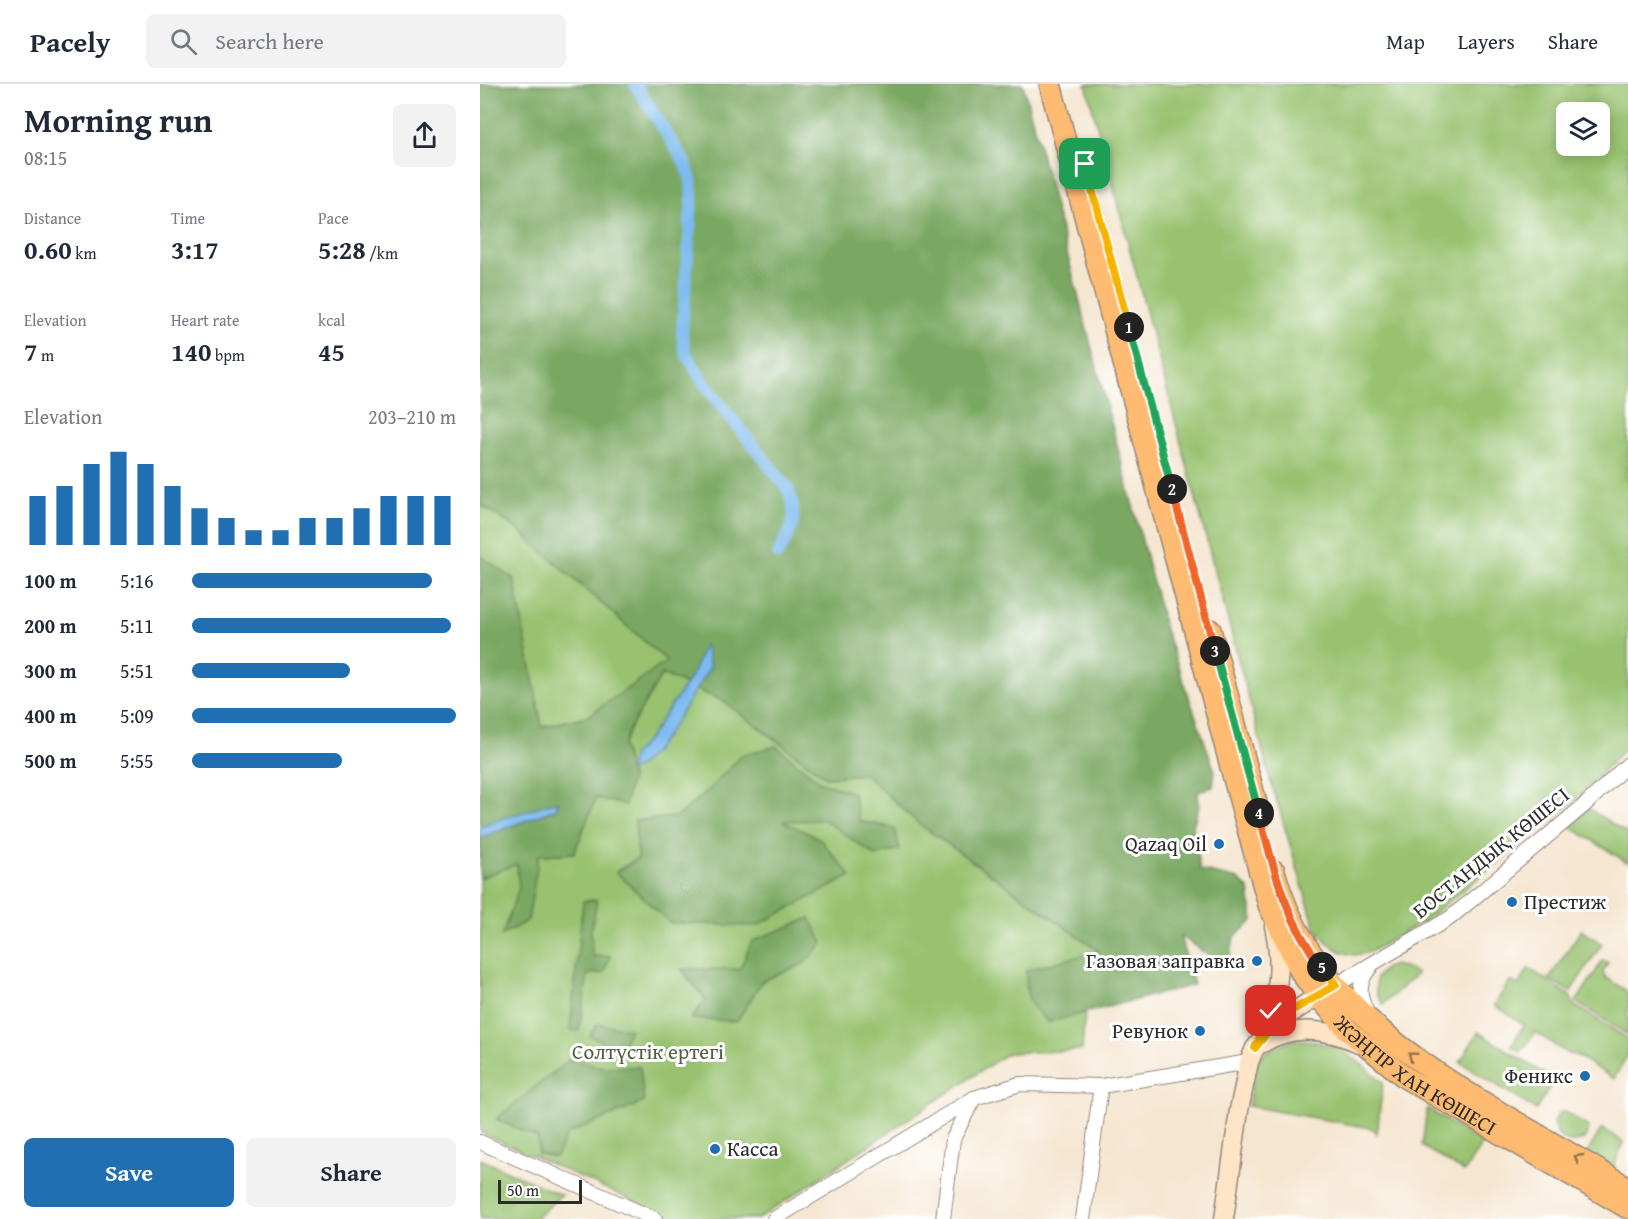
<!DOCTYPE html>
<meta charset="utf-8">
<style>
body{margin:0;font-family:"Gentium Book Plus",serif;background:#f2f2f3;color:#1f2937;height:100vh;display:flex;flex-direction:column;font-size:22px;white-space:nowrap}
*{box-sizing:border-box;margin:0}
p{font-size:20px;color:#747a83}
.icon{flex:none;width:33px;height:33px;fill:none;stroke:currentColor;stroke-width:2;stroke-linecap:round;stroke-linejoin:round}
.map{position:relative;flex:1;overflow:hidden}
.panel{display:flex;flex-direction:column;background:#fff;width:480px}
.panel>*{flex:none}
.tools{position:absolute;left:1076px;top:18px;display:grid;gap:12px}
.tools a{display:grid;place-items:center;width:54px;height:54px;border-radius:9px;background:#fff;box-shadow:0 3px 15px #0003;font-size:30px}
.scale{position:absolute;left:18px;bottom:15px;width:84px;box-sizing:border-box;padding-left:6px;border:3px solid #2b2b2b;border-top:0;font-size:16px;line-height:21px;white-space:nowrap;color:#2b2b2b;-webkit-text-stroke:4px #fff;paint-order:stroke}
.pin{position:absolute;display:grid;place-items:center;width:51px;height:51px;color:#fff;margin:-26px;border-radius:12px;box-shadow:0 3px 9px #0006}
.km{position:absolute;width:30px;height:30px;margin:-15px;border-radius:50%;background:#222;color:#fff;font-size:16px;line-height:30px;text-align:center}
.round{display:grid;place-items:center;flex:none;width:63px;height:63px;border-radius:9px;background:#f2f2f3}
.summary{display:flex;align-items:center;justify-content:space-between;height:102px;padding:0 24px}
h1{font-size:33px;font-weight:700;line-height:45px}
.metrics{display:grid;grid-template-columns:repeat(3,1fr);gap:9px;height:102px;padding:6px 24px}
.metrics div{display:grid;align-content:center}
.metrics b{font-size:26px;font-weight:700}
.metrics small{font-size:16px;font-weight:400}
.metrics p{font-size:16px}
.chart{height:168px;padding:12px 24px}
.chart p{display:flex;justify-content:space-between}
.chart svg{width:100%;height:108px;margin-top:6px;stroke:#1f6fb2;stroke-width:6}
.button{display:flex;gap:12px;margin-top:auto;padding:12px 24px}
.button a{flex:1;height:69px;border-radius:9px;background:#1f6fb2;color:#fff;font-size:24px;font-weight:700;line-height:69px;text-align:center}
.button a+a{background:#f2f2f3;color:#1f2937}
ul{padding:0 24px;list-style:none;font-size:20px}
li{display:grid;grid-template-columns:96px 72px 1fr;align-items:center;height:45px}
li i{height:15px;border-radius:8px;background:#1f6fb2}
header{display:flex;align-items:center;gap:36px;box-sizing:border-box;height:84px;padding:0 30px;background:#fff;border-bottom:2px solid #e0e1e3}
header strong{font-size:28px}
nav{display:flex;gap:33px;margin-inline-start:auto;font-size:21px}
.search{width:420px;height:54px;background:#f2f2f3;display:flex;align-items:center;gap:15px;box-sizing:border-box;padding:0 21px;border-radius:9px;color:#747a83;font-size:22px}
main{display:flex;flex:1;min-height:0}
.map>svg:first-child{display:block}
</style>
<header>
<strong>Pacely</strong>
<div class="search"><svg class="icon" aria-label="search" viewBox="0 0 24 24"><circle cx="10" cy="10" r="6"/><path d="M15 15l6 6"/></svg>Search here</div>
<nav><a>Map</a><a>Layers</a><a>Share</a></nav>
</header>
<main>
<section class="panel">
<div class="summary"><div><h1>Morning run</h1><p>08:15</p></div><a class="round"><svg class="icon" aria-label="share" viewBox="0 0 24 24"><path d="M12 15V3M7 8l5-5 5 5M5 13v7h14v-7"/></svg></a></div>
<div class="metrics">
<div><p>Distance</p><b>0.60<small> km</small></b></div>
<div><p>Time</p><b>3:17</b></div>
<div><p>Pace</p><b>5:28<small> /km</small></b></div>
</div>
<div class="metrics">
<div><p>Elevation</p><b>7<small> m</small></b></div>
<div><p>Heart rate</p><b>140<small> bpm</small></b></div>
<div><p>kcal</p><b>45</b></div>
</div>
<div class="chart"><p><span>Elevation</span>203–210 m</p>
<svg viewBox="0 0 160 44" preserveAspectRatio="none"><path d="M5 44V24M15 44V20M25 44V11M35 44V6M45 44V11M55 44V20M65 44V29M75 44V33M85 44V38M95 44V38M105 44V33M115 44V33M125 44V29M135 44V24M145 44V24M155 44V24"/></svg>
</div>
<ul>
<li><b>100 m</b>5:16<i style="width:91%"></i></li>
<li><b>200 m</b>5:11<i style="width:98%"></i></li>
<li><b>300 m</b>5:51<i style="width:60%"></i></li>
<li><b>400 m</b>5:09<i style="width:100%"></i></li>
<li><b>500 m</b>5:55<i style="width:57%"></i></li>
</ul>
<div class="button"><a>Save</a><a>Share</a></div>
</section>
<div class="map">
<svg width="1148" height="1135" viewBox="0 0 1148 1135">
<rect width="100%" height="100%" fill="#fff"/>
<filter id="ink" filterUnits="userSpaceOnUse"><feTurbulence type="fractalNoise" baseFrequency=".0167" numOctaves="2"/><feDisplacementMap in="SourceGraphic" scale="12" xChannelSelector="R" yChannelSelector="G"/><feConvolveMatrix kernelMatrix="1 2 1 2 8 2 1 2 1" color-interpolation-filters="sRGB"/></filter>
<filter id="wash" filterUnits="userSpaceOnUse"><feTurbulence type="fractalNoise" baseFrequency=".008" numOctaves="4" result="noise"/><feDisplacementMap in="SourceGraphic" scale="24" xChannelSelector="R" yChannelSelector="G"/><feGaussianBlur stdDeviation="1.35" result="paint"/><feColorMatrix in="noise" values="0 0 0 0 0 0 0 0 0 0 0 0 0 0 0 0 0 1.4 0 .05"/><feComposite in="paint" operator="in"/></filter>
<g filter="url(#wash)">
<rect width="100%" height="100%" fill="#f5e6d0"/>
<g fill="#98c26f" stroke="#62764d" stroke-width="1.5" fill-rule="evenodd">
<path d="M606,0h542v661l-50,53 -152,122 -56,32 -16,3 -13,-3 -14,-10 -12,-15 -45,-148zM1086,28h33v34h-33z"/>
<path d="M0,420l35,23 152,134 -79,55 -47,11 -27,-148 -34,-23z"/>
<path d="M182,590l61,27 103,76 39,-3 53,49 181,128 -51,71 37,-9 -3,37 -74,3 -250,166h-85l-193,-87v-258l37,-10 1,4 21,-13 35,-2 22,-56 35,-19 -8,-32 6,-16zM296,662l44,36 33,11 6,28 35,7 -18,27 -52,-35 -44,1 -163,50 21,-13 -2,-37 40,-4 28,-23zM16,1035l65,26 -23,9 1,-16z"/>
<path d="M1109,725l39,25v29l-59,-37z"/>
<path d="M1101,846l21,14 -32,48 -21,-13z"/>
<path d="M1123,876l5,3 -5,8 2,6 23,15v43l-52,-33z"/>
<path d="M914,881l14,3 9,6 -34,30 -7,-11v-15l8,-9z"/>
<path d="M1049,884l41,28 4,9 54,34v15l-14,25 -38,-24 -8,-1 -33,-22 -14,20 -10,-6 13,-21 -30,-20 16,-24 8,4z"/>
<path d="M998,948l76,48 -18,30 -76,-48z"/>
<path d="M816,955c44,4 54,15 87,43l-6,52 -6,-6 -123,-22c8,-43 2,-54 48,-67z"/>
<path d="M947,1024l55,36 -18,28 -42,-26z"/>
<path d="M1081,1028h4l23,15v7c-15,22 -48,-5 -27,-22z"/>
<path d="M1122,1044l21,14 -10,27 -26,-16z"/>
<path d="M0,1075l81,36 -26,24h-55z"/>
</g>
<g fill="#7aa862" stroke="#526a46" stroke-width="1.5">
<path d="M0,0h543l142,545 50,142 -2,16 -15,5 1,14 -6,20 7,44 38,9 11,10 4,32 -19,16 -6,32 -48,-33 14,49 -145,37c-22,-17 -23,-25 -23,-52l73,-19 -181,-128 -53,-49 -39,3 -103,-76 -61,-27 -33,56 -6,16 8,32 -6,27 -29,-7 -22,55 -35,2 -11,65 -26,15 17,-47 -2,-24 -37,14v-40l74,-28 4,-8 -78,24v-270l34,23 28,148 46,-11 79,-55 -152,-134 -35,-23z"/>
<path d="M296,662l44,36 33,11 6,28 35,7 6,21 -24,7 -52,-36 -42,1 37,17 32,38 -95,50 -86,-3 -54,-51 22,-14 -3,-37 41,-4 28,-23 38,-39z"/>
<path d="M117,816l-6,31 1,25h18l-6,17 -16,1 -9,57 -9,-1 13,-129z"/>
<path d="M330,834l13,25 -20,21 -41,17 -25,40 -46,-2 15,-19 -25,-31h59l12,-28z"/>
<path d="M117,940l33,5 -9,20 -31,-13z"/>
<path d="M90,975l31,8h39l4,35 -77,32 -11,23 -18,-3v-16l-42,-19z"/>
</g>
<g fill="#7bbaef" stroke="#53728d" stroke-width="1.5">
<path d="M225,560l5,24c-20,27 -51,92 -80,103l2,-15 17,-18 35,-51 9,-14z"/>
<path d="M74,718h5l-4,7 -75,29v-12z"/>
</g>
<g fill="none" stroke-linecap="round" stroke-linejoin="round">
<path stroke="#7bbaef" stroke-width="12" d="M155,0l49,77 7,18 1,19 -10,136 3,18 20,33 83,104c11,31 5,37 -10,65"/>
</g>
</g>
<g filter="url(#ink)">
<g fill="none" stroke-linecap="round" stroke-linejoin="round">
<defs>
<g id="street">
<path d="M856,901l114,-67 137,-115 41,-39"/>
<path d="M887,929c-8,-17 -10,-30 3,-45"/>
<path d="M0,1058l175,77"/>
<path d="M294,1135l200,-121 46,-14 81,2 148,-24"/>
<path d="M463,1135l10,-80 21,-41"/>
<path d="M603,1135l18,-133"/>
</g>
<g id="secondary">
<path d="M782,949c17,-38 21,-66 12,-107"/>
<path d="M781,960c32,-21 67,-15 100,0"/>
<path d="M744,1135l15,-109 10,-48 6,-14 21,-25 42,-27"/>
</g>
<g id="primary">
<path id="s1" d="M570,0l185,698 34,123 32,67 17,24 31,35 57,47 222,130"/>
<path d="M730,546l50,188"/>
<path d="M794,787c32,121 138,190 240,250 38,22 76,44 114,67"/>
</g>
</defs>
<use href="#street" stroke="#90887e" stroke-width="16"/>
<use href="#secondary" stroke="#90887e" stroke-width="21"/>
<use href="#primary" stroke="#90887e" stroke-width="24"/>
<use href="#street" stroke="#fff" stroke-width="14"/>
<use href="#secondary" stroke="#ffe4c6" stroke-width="18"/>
<use href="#primary" stroke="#ffbb71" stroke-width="21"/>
</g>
<defs><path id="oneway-chevron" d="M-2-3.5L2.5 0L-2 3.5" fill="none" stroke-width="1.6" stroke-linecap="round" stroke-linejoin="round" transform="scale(1.5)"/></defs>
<g stroke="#95734e">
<use href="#oneway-chevron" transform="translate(932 972) rotate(-142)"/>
<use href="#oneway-chevron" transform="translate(1098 1074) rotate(-150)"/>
</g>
</g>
<g fill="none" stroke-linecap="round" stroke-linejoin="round" filter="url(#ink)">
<defs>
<path id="split-1" d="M605,80l44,163"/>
<path id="split-2" d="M649,243l43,162"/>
<path id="split-3" d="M692,405l43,162"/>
<path id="split-4" d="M735,567l44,162"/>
<path id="split-5" d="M779,729c15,57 26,106 63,154"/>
<path id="split-6" d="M791,927l-16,37 13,-17 18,-17 50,-29 -14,-18"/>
</defs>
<use href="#split-1" stroke="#fff" stroke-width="12"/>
<use href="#split-2" stroke="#fff" stroke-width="12"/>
<use href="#split-3" stroke="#fff" stroke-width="12"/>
<use href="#split-4" stroke="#fff" stroke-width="12"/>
<use href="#split-5" stroke="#fff" stroke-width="12"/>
<use href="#split-6" stroke="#fff" stroke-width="12"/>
<use href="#split-1" stroke="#f5b400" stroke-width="8"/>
<use href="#split-2" stroke="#22a559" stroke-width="8"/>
<use href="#split-3" stroke="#f0652b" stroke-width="8"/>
<use href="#split-4" stroke="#22a559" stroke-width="8"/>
<use href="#split-5" stroke="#f0652b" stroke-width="8"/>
<use href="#split-6" stroke="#f5b400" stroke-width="8"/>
</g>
<g fill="#1f6fb2" stroke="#fff" stroke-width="2">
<circle cx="739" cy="760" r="6"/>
<circle cx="1032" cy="818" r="6"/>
<circle cx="777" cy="877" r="6"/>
<circle cx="720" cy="947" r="6"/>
<circle cx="1105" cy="992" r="6"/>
<circle cx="235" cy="1065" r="6"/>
</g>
<g text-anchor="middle" stroke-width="6" stroke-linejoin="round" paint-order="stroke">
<g font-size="21" fill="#2b2b2b" stroke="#fff" text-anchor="end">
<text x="727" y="767">Qazaq Oil</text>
<text x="1044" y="825" text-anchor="start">Престиж</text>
<text x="765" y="884">Газовая заправка</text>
<text x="708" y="954">Ревунок</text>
<text x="1093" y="999">Феникс</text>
<text x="247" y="1072" text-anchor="start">Касса</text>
</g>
<g font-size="21" fill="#2b2b2b" stroke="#fff">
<text transform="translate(1011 769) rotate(-39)" y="7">БОСТАНДЫҚ КӨШЕСІ</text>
<text dy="7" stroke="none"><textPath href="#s1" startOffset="1080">ЖӘҢГІР ХАН КӨШЕСІ</textPath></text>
</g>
<g font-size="21" fill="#516043" stroke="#fff">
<text x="168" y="975">Солтүстік ертегі</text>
</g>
</g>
</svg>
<div class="tools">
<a><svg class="icon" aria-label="layers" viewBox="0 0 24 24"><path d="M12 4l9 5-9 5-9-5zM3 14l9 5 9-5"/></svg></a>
</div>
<div class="scale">50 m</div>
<div class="pin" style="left:605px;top:80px;background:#1e9e55"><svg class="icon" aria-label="arrive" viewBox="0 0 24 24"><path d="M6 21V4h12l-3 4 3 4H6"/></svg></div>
<div class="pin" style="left:791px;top:927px;background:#d93025"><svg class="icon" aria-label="check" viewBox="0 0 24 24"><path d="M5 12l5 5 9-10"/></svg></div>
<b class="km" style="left:649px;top:243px">1</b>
<b class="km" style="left:692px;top:405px">2</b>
<b class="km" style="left:735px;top:567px">3</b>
<b class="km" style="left:779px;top:729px">4</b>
<b class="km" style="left:842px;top:883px">5</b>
</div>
</main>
